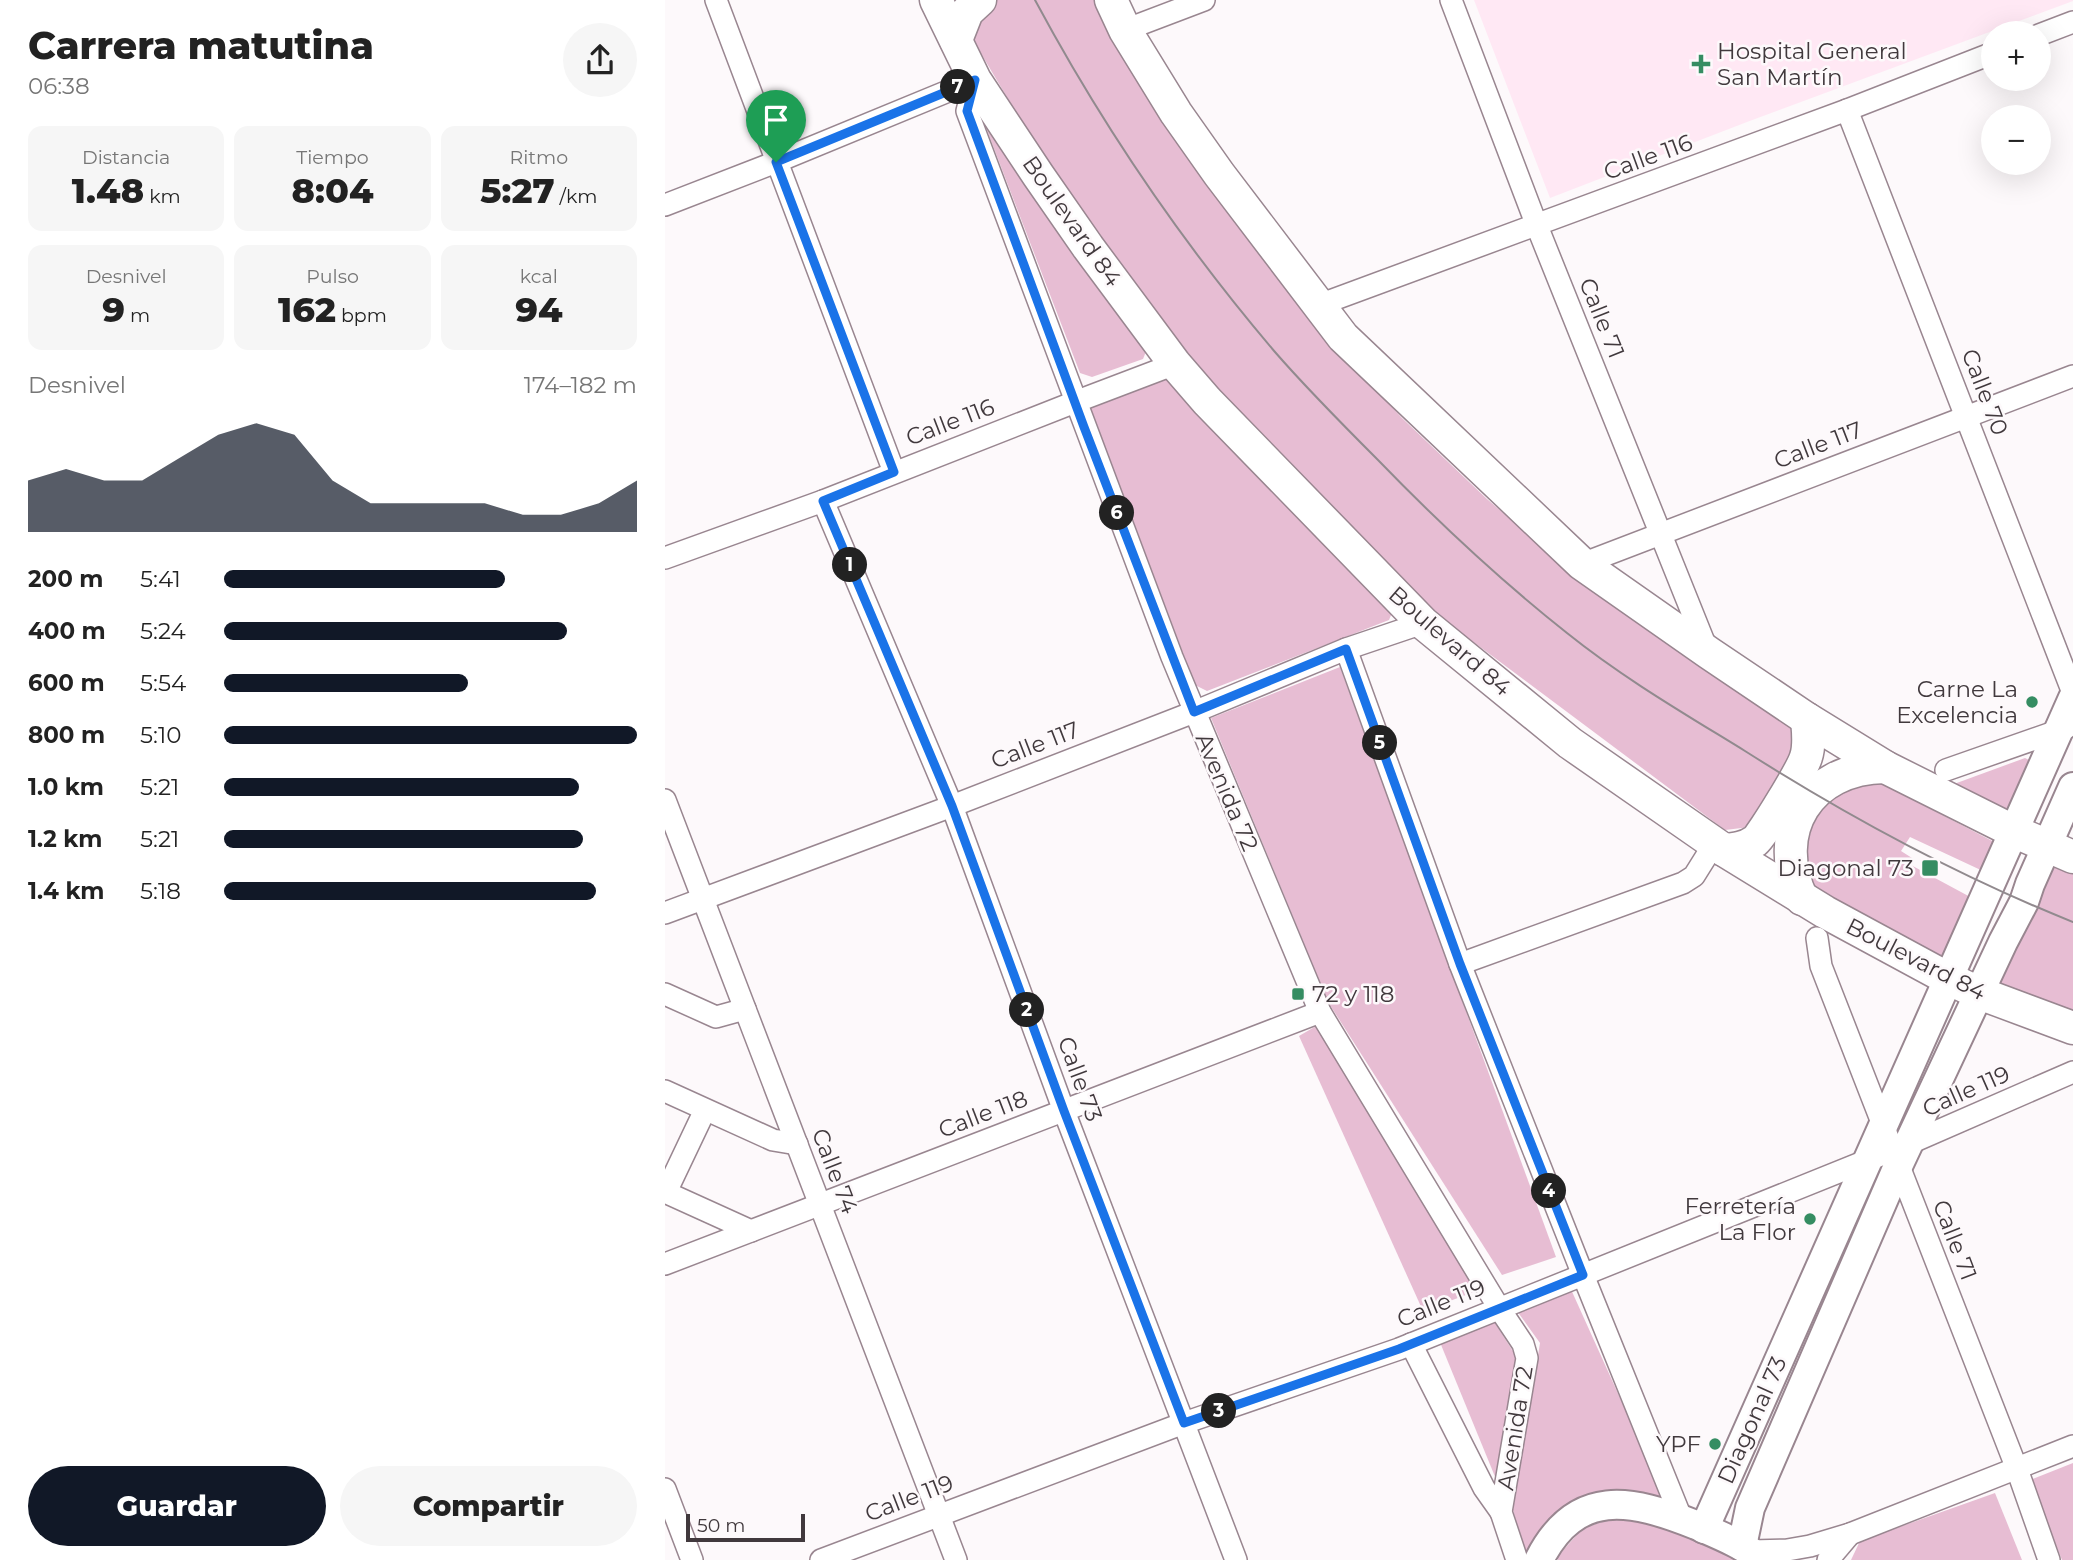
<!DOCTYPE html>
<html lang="es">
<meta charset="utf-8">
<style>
body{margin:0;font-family:Montserrat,sans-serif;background:#f6f6f6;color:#222;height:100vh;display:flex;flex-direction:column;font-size:26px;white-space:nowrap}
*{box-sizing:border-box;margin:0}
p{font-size:23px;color:#767676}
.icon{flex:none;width:38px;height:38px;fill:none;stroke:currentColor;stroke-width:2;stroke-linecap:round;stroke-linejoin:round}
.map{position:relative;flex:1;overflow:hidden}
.sheet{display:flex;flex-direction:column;background:#fff;width:665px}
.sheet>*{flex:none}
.controls{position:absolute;left:1316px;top:21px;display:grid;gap:14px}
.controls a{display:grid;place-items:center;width:70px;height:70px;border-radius:50%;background:#fff;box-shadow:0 7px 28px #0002;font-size:35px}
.scale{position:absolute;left:21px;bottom:18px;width:119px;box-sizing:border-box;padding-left:7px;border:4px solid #41393d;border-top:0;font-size:19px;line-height:24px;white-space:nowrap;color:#41393d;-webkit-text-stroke:5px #fdf9fb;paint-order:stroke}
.pin{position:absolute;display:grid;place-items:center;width:60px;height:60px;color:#fff;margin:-72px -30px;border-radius:50% 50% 50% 0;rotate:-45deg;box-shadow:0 0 7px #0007}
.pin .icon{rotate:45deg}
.km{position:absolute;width:35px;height:35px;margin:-18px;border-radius:50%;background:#222;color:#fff;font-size:19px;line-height:35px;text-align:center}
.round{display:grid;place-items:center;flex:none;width:74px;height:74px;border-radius:37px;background:#f6f6f6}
.overview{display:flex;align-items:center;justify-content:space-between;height:119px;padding:0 28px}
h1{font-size:38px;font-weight:800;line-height:52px}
.figures{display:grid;grid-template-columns:repeat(3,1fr);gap:10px;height:119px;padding:7px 28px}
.figures div{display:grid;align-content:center;border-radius:14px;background:#f6f6f6;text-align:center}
.figures b{font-size:35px;font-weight:800}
.figures small{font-size:19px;font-weight:400}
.figures p{font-size:19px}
.chart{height:196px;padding:14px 28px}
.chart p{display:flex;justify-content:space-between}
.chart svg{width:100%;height:126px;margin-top:7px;fill:#111827;opacity:.7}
.cta{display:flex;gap:14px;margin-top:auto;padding:14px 28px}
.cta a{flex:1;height:80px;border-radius:42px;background:#111827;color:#fff;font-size:28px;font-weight:800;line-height:80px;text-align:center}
.cta a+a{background:#f6f6f6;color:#222}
ul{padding:0 28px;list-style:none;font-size:23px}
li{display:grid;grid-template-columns:112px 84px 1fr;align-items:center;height:52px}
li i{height:18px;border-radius:9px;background:#111827}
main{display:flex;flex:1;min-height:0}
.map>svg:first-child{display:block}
</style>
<main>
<section class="sheet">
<div class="overview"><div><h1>Carrera matutina</h1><p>06:38</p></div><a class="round"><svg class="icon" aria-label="share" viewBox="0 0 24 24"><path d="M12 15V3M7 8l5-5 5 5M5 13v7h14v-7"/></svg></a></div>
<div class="figures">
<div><p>Distancia</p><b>1.48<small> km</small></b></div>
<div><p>Tiempo</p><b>8:04</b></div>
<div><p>Ritmo</p><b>5:27<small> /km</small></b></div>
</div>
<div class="figures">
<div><p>Desnivel</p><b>9<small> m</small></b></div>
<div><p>Pulso</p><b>162<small> bpm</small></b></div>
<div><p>kcal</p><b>94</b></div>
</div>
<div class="chart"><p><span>Desnivel</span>174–182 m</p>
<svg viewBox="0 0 160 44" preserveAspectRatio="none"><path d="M0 44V26L10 22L20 26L30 26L40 18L50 10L60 6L70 10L80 26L90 34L100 34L110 34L120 34L130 38L140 38L150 34L160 26V44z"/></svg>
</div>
<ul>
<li><b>200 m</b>5:41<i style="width:68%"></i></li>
<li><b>400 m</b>5:24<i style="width:83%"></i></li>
<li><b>600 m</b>5:54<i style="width:59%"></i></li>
<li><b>800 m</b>5:10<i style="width:100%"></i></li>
<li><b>1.0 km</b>5:21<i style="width:86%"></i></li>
<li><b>1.2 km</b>5:21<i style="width:87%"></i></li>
<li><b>1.4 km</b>5:18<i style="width:90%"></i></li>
</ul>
<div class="cta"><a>Guardar</a><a>Compartir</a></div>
</section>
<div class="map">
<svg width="1408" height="1560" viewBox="0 0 1408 1560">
<rect width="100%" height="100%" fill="#fdf9fb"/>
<path fill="#ffe8f4" d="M809,0h599v1l-326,121 -197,76z"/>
<g fill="#e7bdd3">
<path d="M330,0h104l232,340 71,78 85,81 87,75 222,150 4,22 -50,81 -25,3 -281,-210 -123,-116 -118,-130 -66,-84 -63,-87 -54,-84 -50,-84z"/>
<path d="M310,99l175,243 -7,17 -51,18 -12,-4z"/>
<path d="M498,375l231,233 -5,12 -182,71 -12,-6 -104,-276 4,-10z"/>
<path d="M675,667l216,590 -54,18 -174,-273 -117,-284z"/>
<path d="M1360,758l8,4 -12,43 -15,8 -52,-29z"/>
<path d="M1191,782l27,2 115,60 -13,28 -75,-35 -9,14 11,7 -3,6 65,35 -31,66 -125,-72 -15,-26v-37l13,-24z"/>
<path d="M1387,865l21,8v139l-76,-24z"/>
<path d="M653,1025l164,264 -59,22 -124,-275z"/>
<path d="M904,1285l98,217 -41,-6 -100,64 -13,-50 27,-167 -28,-39z"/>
<path d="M826,1317l27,42 -20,125 -61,-149z"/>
<path d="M1408,1463v97h-11l-32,-80z"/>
<path d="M1330,1493l27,67h-171l9,-19z"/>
<path d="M945,1519l33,3 37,10 61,28h-183v-4l24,-27z"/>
</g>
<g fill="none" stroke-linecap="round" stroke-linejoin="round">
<defs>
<g id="minor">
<path d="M51,0l178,472"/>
<path d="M786,0l86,226 171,426"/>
<path d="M460,30l79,-30"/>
<path d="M1374,35l34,-13"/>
<path d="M310,80l-8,31 205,546 148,355 179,296 24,36 4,14 -26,154 16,48"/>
<path d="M1182,110l226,583"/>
<path d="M0,205l111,-43 199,-82"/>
<path d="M654,305l528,-195 146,-57"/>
<path d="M158,501l129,305 112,305 172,449"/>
<path d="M0,558l158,-57 252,-99 100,-38"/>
<path d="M917,564l491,-188"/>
<path d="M681,649l114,315 123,311 99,245"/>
<path d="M1281,770l120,-42"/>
<path d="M0,800l291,760"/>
<path d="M0,913l287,-107 242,-94 152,-63 77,-26"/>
<path d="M1152,938l4,28 196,503 32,91"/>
<path d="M795,964l223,-81 11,-7 20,-32"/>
<path d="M0,994l51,23 29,-8"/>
<path d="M0,1091l108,49 24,4"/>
<path d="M0,1192l86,39"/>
<path d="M1,1192l39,-82"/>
<path d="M0,1264l655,-252"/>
<path d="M746,1344l73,144 17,24"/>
<path d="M0,1489l27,71"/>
<path d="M1086,1551l36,-1 23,-4 40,-12 223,-88"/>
<path d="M156,1560l363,-137 215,-74 509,-205 165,-72"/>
<path d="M1163,1560l22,-26"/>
</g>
<g id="major">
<path d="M1039,1529l369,-831"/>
<path d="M1077,1546l8,-38 148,-342 105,-224 21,-40 6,-18 43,-97"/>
<path d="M874,1560c37,-73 92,-61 157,-35 23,10 46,19 66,35"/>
</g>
<g id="highway">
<path d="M271,0l39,80 63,95 50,72 87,117 32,37 216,222 147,120 154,107 101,62 122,66 32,15 94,35"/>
<path d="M446,0l14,30 51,83 43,61 124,163 239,227 127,89 98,66 78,48 128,64 60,26"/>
<path d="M291,40l11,-28 13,-12"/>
<path d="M1059,850c11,-1 21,-2 31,-9 8,-6 48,-73 51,-84 4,-12 2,-26 1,-38"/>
<path d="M1137,899c-32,-68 7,-131 83,-132"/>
</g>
</defs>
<use href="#minor" stroke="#998690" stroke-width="24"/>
<use href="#major" stroke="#998690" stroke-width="32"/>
<use href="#highway" stroke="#998690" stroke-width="35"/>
<use href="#minor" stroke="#fff" stroke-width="21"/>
<use href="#major" stroke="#fff" stroke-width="28"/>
<use href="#highway" stroke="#fff" stroke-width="32"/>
<path stroke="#918a8e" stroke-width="2" d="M370,0c67,125 148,244 240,352 33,38 68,73 103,108 60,62 122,120 189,173 56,45 118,81 178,118 104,66 213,125 328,171"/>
</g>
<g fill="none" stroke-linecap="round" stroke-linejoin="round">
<defs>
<path id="route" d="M310,80l-8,31 117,316 110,285 152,-63 114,315 123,311 -184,74 -215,74 -120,-312 -112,-305 -129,-305 71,-29 -118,-310z"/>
</defs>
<use href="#route" stroke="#fff" stroke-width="14"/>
<use href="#route" stroke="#1a73e8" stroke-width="9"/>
</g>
<g fill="#358d62" stroke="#fdf9fb" stroke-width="2.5">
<path d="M1032.5 53.5h7v7h7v7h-7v7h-7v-7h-7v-7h7z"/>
<circle cx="1367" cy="702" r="7"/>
<rect x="1256" y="859" width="18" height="18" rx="3.5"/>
<rect x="626" y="987" width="14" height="14" rx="3.5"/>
<circle cx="1145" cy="1219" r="7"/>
<circle cx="1050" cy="1444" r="7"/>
</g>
<g text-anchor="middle" stroke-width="5" stroke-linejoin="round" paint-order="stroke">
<g font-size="23" fill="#41393d" stroke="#fdf9fb" text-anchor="end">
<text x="1052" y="59" text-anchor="start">Hospital General<tspan x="1052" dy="26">San Martín</tspan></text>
<text x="1353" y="697">Carne La<tspan x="1353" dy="26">Excelencia</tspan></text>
<text x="1249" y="876">Diagonal 73</text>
<text x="647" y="1002" text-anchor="start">72 y 118</text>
<text x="1131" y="1214">Ferretería<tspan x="1131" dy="26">La Flor</tspan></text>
<text x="1036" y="1452">YPF</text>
</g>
<g font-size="23" fill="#41393d" stroke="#fdf9fb">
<text transform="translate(983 157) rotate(-20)" y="8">Calle 116</text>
<text transform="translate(407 221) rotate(55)" y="8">Boulevard 84</text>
<text transform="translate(937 318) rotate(68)" y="8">Calle 71</text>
<text transform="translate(1320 392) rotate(69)" y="8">Calle 70</text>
<text transform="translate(285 422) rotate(-21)" y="8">Calle 116</text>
<text transform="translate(1153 445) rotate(-21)" y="8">Calle 117</text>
<text transform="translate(785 641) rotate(41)" y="8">Boulevard 84</text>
<text transform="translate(370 745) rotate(-21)" y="8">Calle 117</text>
<text transform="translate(562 792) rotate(67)" y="8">Avenida 72</text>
<text transform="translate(1251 959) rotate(27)" y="8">Boulevard 84</text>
<text transform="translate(415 1079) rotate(70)" y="8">Calle 73</text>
<text transform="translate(1301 1091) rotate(-24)" y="8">Calle 119</text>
<text transform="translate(318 1114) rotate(-21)" y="8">Calle 118</text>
<text transform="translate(170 1171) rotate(69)" y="8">Calle 74</text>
<text transform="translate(1290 1240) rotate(69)" y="8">Calle 71</text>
<text transform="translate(776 1303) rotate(-22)" y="8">Calle 119</text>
<text transform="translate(1087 1420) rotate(-66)" y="8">Diagonal 73</text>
<text transform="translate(850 1428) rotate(-81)" y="8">Avenida 72</text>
<text transform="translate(244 1498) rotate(-21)" y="8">Calle 119</text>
</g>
</g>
</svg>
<div class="controls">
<a>+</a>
<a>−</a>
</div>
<div class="scale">50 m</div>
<div class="pin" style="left:111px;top:162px;background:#1e9e55"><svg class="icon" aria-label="arrive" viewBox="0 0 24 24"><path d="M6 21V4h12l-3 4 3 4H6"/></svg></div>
<b class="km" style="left:185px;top:565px">1</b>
<b class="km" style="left:362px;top:1010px">2</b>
<b class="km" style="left:554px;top:1411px">3</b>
<b class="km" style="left:884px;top:1191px">4</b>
<b class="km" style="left:715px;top:743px">5</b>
<b class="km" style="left:452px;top:513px">6</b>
<b class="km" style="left:293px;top:87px">7</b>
</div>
</main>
